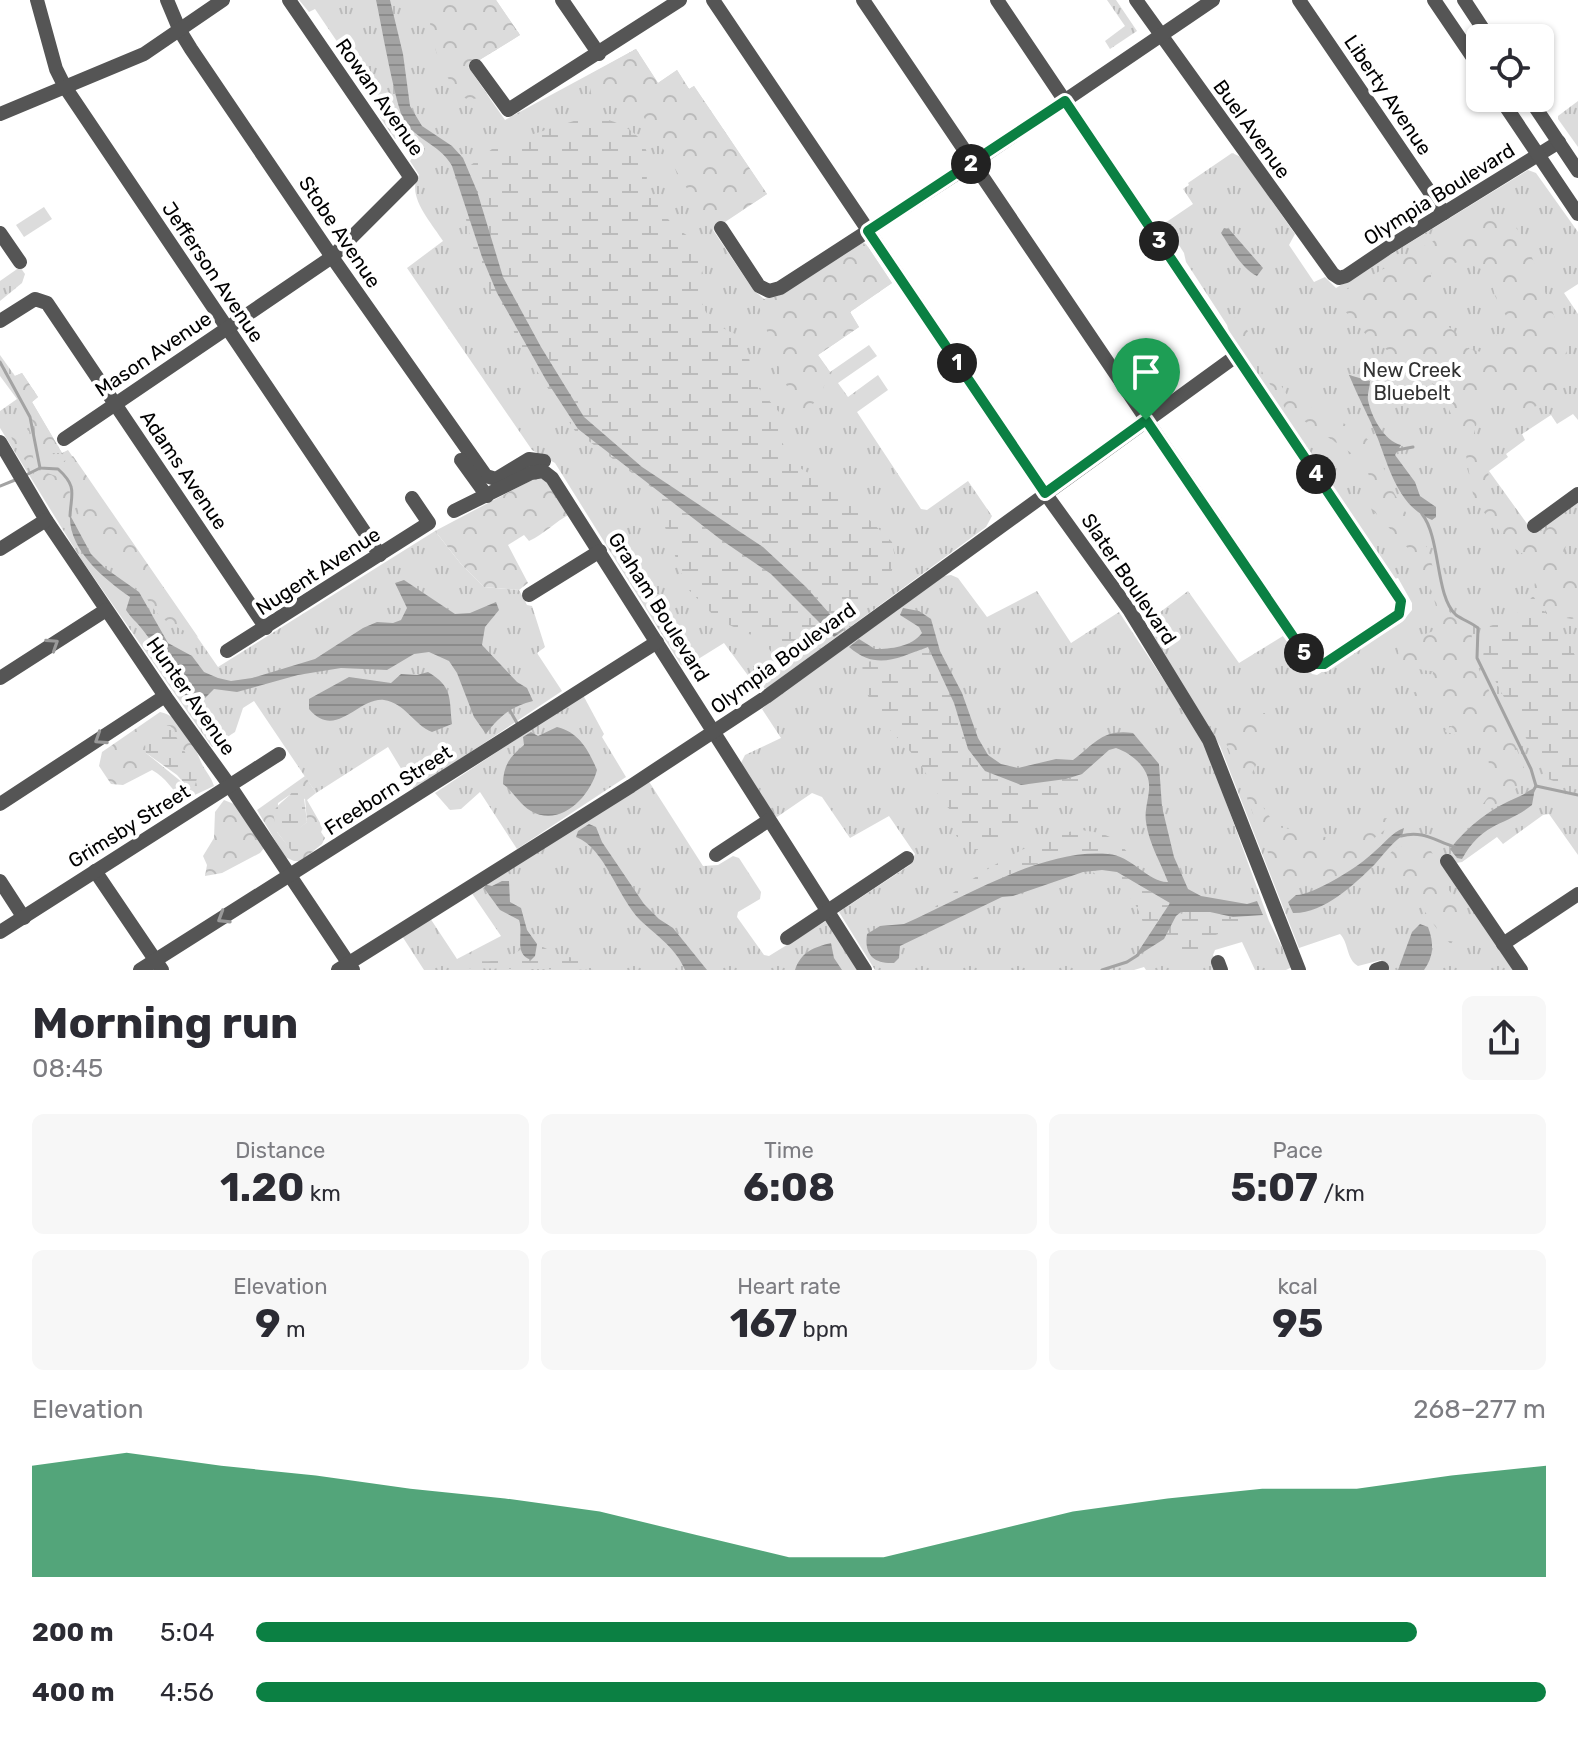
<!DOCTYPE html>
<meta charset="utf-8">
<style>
body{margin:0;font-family:Rubik,sans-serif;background:#f7f7f7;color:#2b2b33;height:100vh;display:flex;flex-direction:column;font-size:30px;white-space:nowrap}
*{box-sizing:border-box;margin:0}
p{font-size:26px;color:#7c7c81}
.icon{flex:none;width:44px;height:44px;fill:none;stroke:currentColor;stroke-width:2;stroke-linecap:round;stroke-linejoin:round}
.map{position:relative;height:970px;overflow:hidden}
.side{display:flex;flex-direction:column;background:#fff;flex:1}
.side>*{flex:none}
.tools{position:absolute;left:1466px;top:24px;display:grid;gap:16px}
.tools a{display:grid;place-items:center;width:88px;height:88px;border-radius:12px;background:#fff;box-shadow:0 2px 6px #0004;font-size:40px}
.pin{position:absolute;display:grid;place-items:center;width:68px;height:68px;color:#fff;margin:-82px -34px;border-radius:50% 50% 50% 0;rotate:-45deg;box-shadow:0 0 8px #0007}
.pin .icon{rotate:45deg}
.km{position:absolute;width:40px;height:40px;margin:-20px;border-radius:50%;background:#222;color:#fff;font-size:22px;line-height:40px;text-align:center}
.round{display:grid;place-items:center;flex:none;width:84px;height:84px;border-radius:12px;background:#f7f7f7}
.overview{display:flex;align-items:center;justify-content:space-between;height:136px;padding:0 32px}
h1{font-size:44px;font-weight:700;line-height:60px}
.figures{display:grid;grid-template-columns:repeat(3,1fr);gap:12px;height:136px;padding:8px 32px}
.figures div{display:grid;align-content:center;border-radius:12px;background:#f7f7f7;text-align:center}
.figures b{font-size:40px;font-weight:700}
.figures small{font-size:22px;font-weight:400}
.figures p{font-size:22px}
.chart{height:224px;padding:16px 32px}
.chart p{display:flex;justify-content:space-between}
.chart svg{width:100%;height:144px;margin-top:8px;fill:#0b8043;opacity:.7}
ul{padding:0 32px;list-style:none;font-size:26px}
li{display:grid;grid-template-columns:128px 96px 1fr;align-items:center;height:60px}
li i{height:20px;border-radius:10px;background:#0b8043}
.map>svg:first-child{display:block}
</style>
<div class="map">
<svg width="1578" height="970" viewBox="0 0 1578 970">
<defs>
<pattern id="grass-tufts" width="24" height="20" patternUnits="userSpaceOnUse" patternTransform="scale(2)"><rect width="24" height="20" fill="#dcdcdc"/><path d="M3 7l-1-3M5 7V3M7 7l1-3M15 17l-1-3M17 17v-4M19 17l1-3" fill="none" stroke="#bbb"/></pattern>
<pattern id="forest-crowns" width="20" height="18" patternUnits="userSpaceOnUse" patternTransform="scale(2)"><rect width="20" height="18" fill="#dcdcdc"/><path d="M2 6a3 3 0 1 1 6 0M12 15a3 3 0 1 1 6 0" fill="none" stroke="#bbb"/></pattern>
<pattern id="wetland-marsh" width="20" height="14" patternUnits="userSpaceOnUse" patternTransform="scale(2)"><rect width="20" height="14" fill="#dcdcdc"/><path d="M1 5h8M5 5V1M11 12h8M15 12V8" fill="none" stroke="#bbb"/></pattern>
<pattern id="water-rules" width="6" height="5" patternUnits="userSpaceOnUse" patternTransform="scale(2)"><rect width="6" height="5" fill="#a3a3a3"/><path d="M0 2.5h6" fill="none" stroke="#8b8b8b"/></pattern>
</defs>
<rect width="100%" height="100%" fill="#fff"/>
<g fill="url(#grass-tufts)">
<path d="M299,0h197l24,35 -52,32 37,53 131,-71 22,34 19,-13 12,19 5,-3 73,108 -54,36 41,61 10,8 14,-3 85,-54 3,2 26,39 -42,29 9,15 -41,28 12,17 39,-27 8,11 -39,27 10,14 30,-22 10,15 -31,22 64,97 6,1 41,-29 24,35 -6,11 -219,161 -9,1 -34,-46 -37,23 -6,-1 -126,-202 -23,-13 -125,-182 36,-27c-11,-18 -38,-46 -24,-66l-9,-14 4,-6 -12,-18 -7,2 -15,-22 4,-6 -69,-102 -6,3z"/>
<path d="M1107,0h9l21,31 -27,18 -5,-8 20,-15z"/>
<path d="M1578,101v46l-20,-28v-3z"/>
<path d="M1232,153l9,4 54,77 -6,11 25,37 11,-5 11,11 192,-118 8,3 42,59v52l-14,9 14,21v106l-5,-6 -16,10 -6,-9 -29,19 3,6 -19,14 2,3 -19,14 44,61 45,-32v355l-29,-41 -6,1 -40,29 -6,-7 -35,25 -18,3 69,105h-127l-5,-10 -23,6c-12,-7 -9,-23 -18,-32l-41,14 -79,-202 -51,-82 -22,-42 41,-31 51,72 44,-27 29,38 5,1 85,-53 10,-12v-7l-14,-25 -4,1 -163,-240 -4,-14 -41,-63 -2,-9 -19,-30 28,-19 -10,-15 6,-4 -1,-2z"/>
<path d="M20,267l5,7 -3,9 -22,18v-20z"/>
<path d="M0,355l15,21 7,-3 16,24 -6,5 30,51 6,-3 150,217 217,-136 26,33 23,23 35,3 8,15 5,1 13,41 -8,6 25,38 -148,99 -26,-43 -72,46 -62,-92 -11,7 -8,24 -23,15 -131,-188 -81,-131v-17l17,-12 -17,-23z"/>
<path d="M951,575l7,3 29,39 50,-26 34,52 48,-31 85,129 65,180 23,46 -6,3h-31l-13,-28 -27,8 -2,5 6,15h-73l-2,-3 -10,3h-259l-36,-58 71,-47 5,-11 -26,-38 -39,22 -28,-41 -10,-4 -35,24 -8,-4 -28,-50 4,-8 36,-17 -19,-29 4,-4 178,-129z"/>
<path d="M583,695l21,39 -2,3 24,40 -109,72 -37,-57 -19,17 -11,1 -15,-17z"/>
<path d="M648,780l55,86 15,-1 15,-9 6,2 22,34 -1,7 -22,13 -1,5 27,38 5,1 60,-37 32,51h-437l-22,-34 28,-18 27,41 44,-23 -30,-44z"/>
</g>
<g fill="url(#forest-crowns)" fill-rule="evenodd">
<path d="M432,0h64l24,35 -52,32 20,29 -20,4c-25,-15 -45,-72 -36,-100z"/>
<path d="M636,49l22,34 19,-13 12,19 5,-3 73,108 -55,36 -70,-116 -19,-12 -16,-6 -11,1 -5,-4 -2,-18z"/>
<path d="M1487,216l22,3 16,20 42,111 -7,18 -1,21 -17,14 -25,13 -17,-18 -16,-2 -12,45 16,30 4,25 19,16 9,17 10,7 43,-20 -2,19 -8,18 15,29v34l-6,3 -23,-4 -16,-19 3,-21 -7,-17 -17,-11 -38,-47 -10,-56 -23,-53 -32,-27 -39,-25 -26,-29 -7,-15 107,-60zM1460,261l29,11 6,24 15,27 -5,10 -18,6 -6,13 -26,-7 6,-9 -19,-14 6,-12 -17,-15v-22z"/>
<path d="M861,242l7,5 24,36 -42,29 9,15 -41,28 12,17 -8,19 -18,26 -22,-40 -28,-86 10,8 14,-3z"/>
<path d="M1234,317l10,8 43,70 70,35 17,15 20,48 34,56 14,54 11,13 19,11c-3,37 18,62 33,94 8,17 14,35 21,52 -11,22 -28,32 -50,40l16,-21 -4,-36 -12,-15 -33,-10 21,-12 -53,-25 20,-10 2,-12 -33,-7 -3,-21 45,-16 -10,-36 -15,-34 -50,-54 5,-21 -9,-22 -78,-53 -56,-89z"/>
<path d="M22,373l16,24 -6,5 30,51h-20l-9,-31 -23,-44z"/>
<path d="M16,425l13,6 5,32 6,8c24,6 37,13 26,40l-7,1 -46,-70 -3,-9z"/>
<path d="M73,456l125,181c-17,-8 -35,-14 -46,-30 -5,-8 -10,-18 -17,-25 -17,-19 -39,-31 -52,-53 -12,-23 5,-40 -21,-62l2,-6z"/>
<path d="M541,475l29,39c-15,8 -26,20 -41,27l-5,-6 -16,10 20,38 -9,7 -35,-3 -23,-23 -26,-33z"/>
<path d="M160,712c21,4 34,32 41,50 4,9 10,14 13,24l-30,14c-13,-10 -17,-22 -32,-30l-29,15 -12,-1 -12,-18 3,-14zM170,726l16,32 7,9 -10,16 -37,-30z"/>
<path d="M1265,713l12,10 -20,21v19l-9,18 10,19 19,27 38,6 29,12 23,-14 10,-12 10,-1 4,7c-6,5 -14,10 -20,16 -6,6 -10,14 -16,21 -17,20 -52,31 -76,20l-59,-155c12,-12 28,-12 45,-14z"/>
<path d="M305,776l11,17 -9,7 16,28 -2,4 4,6 -3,6 -21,17h-7l-9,-4 -28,-47zM291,794l14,5 2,23 -9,7v10l-5,13 -16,-20 1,-29z"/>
<path d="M224,800l10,4 30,44 -4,5 -38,20 -17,3 2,-11 -4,-9 11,-18 1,-26z"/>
<path d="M1422,840c15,15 11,19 18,35 6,15 19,24 24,40l-4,5 -1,11 -8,13 -9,-8 -19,-27 -5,-18 -23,-19 -10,-13 10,-11z"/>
</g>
<g fill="url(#wetland-marsh)">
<path d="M598,117c21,5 45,15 50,39 3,10 -4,21 0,30 4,11 13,22 19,31 6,12 27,19 34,34 5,12 -1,24 -1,36 -1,29 19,42 44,50l11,47 24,28 3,30 11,22 48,28 51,50 3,16 -7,28 -19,13 -15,16 -78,44 -13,-19 -45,-20 -32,-33 -35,-100 -76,-56 -59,-93 -9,-27 -16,-19 -17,-41 -19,-74 41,-31 87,-28z"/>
<path d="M1533,596l38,51 7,15v128l-30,-11 -65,-121 2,-18 5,-14 23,-8z"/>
<path d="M928,647l26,56 14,46 17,22 81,8 16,-5 -3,13 -76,50 -26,13 -17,-8 -7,-12 4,-14 -13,-12 -26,-44 -38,-41 -16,-31 -2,-26 31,-2z"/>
<path d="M157,726h13l28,49 -3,10 -11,-2 -7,-8 -31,-22 -2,-18z"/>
<path d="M295,788l8,2 4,32 -9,8 4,22 -9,1 -16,-21 -4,-19c5,-11 16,-14 22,-25z"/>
<path d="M1079,830c30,3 41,8 56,34 -7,-4 -15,-9 -23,-10 -56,-11 -134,37 -184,59 36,-32 104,-76 151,-83z"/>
<path d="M1102,870l15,2 53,31 -24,39c-1,-22 -10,-46 -31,-57 -9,-5 -15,-6 -23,-14z"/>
<path d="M1192,911l41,6 17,-1 -6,9 -40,14 -10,21h-5l-25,-16c4,-17 10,-32 28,-33z"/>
<path d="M537,944l22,11 40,8 4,7 -149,-2c24,-14 38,2 66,-18l2,4 15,-6z"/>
</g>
<path fill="#dcdcdc" d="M44,207l8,12 -28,18 -8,-12z"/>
<g fill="url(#water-rules)">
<path d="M376,0h14l13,54 7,52 12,20 30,20 11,12 14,33 26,86 38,70 43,70 58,50 121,80 43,40 38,43 -10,7 -63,-63 -51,-35 -142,-110 -32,-49 -49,-87 -15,-36 -30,-91c-10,-19 -32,-25 -46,-42 -10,-13 -25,-102 -30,-124z"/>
<path d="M1224,228l5,1 34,39 -6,8c-16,-8 -26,-28 -36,-43z"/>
<path d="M1349,375l21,6c0,6 -3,13 -2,19 3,16 16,41 33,45l-6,10 20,27 5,14 16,11v10l-4,3c-33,-13 -43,-52 -54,-81 -9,-22 -20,-42 -29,-64z"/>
<path d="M70,515l21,39 14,14 34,24 29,51 24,13 12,16 14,6 13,3 21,-3 63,-19 48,-31 14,-6 16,1 8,-3 6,-12 -12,-25 9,-3 51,34 15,-1 26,-11 3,8 -14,17 -3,18 35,37 10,6 6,13c-22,5 -34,16 -47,33l-12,-17 -17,-44 -8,-12 -20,-9 -15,2 -27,16 -46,-2 -43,7 -61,17 -23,-3 -14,14c-15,-3 -22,-12 -16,-27 -20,-10 -28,-30 -42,-47 -5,-7 -11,-11 -16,-19l4,-13c-26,-18 -62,-48 -60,-82z"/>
<path d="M903,608l16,3 12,8 9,32 22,42 16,45 10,17 13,9 17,4 38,-9 17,1c23,-17 29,-31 60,-27l26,31 3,43 12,50 14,32 13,7 46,8 10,-3 6,14 -30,2 -23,-5h-29l-5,4 -12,23 -30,19 36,-55 -53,-31 -15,-2 -19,2 -70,24 -11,1 -102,49 -1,12 -5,5c-21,1 -30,-9 -27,-29l13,-8 24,-2c59,-26 139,-76 204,-70 23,1 41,29 60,28 -8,-21 -19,-38 -22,-60 -2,-13 4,-26 3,-38 -1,-17 -18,-31 -33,-36l-7,2 -27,24 -16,5 -45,6 -36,-14 -17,-22 -14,-46 -26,-56c-31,11 -51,24 -79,0l10,-8 16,10c16,0 36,-2 47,-16l-3,-6 -19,-12z"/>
<path d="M428,672c25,15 21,25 24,52l-20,8c-18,-7 -27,-29 -48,-32 -26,-3 -48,41 -75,9v-10l40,-22 42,6 10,-9 16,1z"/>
<path d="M557,727c22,5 32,24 40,43 -7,27 -37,58 -66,41 -12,-7 -17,-19 -28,-27 0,-18 7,-28 21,-39l-1,-8 8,-5 7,4z"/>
<path d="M1535,788l-3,17c-28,22 -49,16 -70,54l-5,-1 -7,-9c18,-23 41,-41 68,-52 7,-2 10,-7 17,-9z"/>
<path d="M589,824l7,3 6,15 42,62 15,15 14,9 34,42h-22c-9,-22 -28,-34 -45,-50 -22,-22 -35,-72 -64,-83l2,-6z"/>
<path d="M1404,828l-2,8c-11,8 -18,18 -27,28 -21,21 -52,50 -82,49l-5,-11 8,-7c18,0 64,-29 78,-43 11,-9 17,-19 30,-24z"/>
<path d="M502,881h7l1,21 11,6 6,22 10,14 -2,12 -4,4c-18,-6 -7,-26 -12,-40l-19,-10 -16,-22 2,-3 6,1z"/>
<path d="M1420,924l8,3c6,16 6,29 -4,43h-26l14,-38z"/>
<path d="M831,943l3,15 8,12h-47c6,-18 19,-23 36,-27z"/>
</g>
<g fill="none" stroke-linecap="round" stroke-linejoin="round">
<g stroke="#a3a3a3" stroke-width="3">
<path d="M0,362l30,55 10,51 18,1c20,18 13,25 12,47"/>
<path d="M1397,450l16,-3"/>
<path d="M26,475l14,-7"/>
<path d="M0,486l15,-6"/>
<path d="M1422,514c19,24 13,82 34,101 7,5 16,8 22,13l-1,30 54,111 5,17 -3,5"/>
<path d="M509,709l8,14"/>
<path d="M1536,786l42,9"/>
<path d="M1401,836c22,-6 34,5 54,11"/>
<path d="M1102,970l25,-8 11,-7"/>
</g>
<g stroke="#555" stroke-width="14">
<path d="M37,0l19,69 9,18 315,468"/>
<path d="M167,0l13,31 11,18 141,208 154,219 10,3 33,-20 15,2"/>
<path d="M562,0l37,54"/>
<path d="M713,0l332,493 85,118 79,129 90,230"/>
<path d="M863,0l446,660 7,4h8l75,-50 2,-13 -404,-601"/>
<path d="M1136,0l197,274 6,4 7,-2 43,-29 170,-105"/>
<path d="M1299,0l145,213"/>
<path d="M1434,0l46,68"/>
<path d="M1464,0l25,38"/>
<path d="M476,66l32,44 172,-110"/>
<path d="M1500,98l78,116"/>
<path d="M1529,98l49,73"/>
<path d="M0,114l144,-60 79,-54"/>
<path d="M721,228l38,58 10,5 11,-3 193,-125 240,-163"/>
<path d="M0,233l20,29"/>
<path d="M0,321l35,-22 12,4 219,325"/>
<path d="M64,439l268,-182 79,-79 -122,-178"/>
<path d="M0,442l46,78 119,176 65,90 123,184"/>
<path d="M461,460l26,36"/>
<path d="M454,511l77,-38 12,-2 9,7 313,492"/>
<path d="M1534,526l44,-32"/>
<path d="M0,549l46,-29"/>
<path d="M529,595l71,-44"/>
<path d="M227,651l202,-128 -17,-25"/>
<path d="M0,678l106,-68"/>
<path d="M0,804l165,-108"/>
<path d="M716,855l53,-35"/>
<path d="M1447,861l74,109"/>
<path d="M95,871l67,99"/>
<path d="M0,881l24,37"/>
<path d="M0,932l279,-178"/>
<path d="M787,938l120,-80"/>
<path d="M1503,944l75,-50"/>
<path d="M1218,962l3,8"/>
<path d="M140,970l517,-328"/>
<path d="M338,970l293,-184 135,-89 470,-341"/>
<path d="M1376,970l6,-2"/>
</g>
</g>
<defs><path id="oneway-chevron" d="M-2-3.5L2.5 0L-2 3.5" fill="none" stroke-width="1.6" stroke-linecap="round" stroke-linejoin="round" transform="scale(2)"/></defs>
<g stroke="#999">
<use href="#oneway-chevron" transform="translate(53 644) rotate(-33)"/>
<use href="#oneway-chevron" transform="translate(100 739) rotate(147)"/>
<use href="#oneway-chevron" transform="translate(223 918) rotate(148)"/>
</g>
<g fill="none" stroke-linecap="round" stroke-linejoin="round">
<defs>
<path id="route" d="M1065,101l336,500 -2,13 -75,50h-8l-7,-4 -163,-240 -101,73 -177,-262z"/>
</defs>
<use href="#route" stroke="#fff" stroke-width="16"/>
<use href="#route" stroke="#0b8043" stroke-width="10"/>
</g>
<g text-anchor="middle" stroke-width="8" stroke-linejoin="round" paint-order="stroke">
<g font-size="20" fill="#000" stroke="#fff">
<text transform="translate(1388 95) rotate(56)" y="7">Liberty Avenue</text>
<text transform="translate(380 97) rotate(55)" y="7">Rowan Avenue</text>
<text transform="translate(1252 129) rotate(54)" y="7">Buel Avenue</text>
<text transform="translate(1439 194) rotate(-32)" y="7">Olympia Boulevard</text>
<text transform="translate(340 232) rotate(56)" y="7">Stobe Avenue</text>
<text transform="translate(213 272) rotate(56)" y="7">Jefferson Avenue</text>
<text transform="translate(153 354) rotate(-34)" y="7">Mason Avenue</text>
<text transform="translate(184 470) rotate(56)" y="7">Adams Avenue</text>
<text transform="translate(318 571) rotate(-33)" y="7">Nugent Avenue</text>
<text transform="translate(1129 579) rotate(56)" y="7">Slater Boulevard</text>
<text transform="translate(659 607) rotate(58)" y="7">Graham Boulevard</text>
<text transform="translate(783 658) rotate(-36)" y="7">Olympia Boulevard</text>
<text transform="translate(191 696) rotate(55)" y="7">Hunter Avenue</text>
<text transform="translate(388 790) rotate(-33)" y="7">Freeborn Street</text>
<text transform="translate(129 826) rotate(-32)" y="7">Grimsby Street</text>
</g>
<g font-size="20" fill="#333" stroke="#fff">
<text x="1412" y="377">New Creek<tspan x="1412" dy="23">Bluebelt</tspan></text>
</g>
</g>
</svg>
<div class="tools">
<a><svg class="icon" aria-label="locate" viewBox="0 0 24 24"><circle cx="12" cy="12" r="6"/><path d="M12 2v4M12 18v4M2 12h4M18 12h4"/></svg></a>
</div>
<div class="pin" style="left:1146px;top:420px;background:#1e9e55"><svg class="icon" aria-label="arrive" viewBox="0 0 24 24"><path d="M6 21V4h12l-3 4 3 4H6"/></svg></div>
<b class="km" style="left:957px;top:363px">1</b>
<b class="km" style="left:971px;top:164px">2</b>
<b class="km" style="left:1159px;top:241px">3</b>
<b class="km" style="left:1316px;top:474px">4</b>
<b class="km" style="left:1304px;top:653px">5</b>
</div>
<section class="side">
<div class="overview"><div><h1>Morning run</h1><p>08:45</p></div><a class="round"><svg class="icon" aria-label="share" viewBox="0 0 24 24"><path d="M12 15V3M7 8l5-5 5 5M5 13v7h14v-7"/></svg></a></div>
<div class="figures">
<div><p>Distance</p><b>1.20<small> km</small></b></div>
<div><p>Time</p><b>6:08</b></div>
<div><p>Pace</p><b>5:07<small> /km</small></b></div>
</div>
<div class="figures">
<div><p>Elevation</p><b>9<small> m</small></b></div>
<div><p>Heart rate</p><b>167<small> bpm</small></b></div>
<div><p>kcal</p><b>95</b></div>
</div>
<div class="chart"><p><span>Elevation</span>268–277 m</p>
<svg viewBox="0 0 160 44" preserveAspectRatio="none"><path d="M0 44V10L10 6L20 10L30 13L40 17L50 20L60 24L70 31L80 38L90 38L100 31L110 24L120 20L130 17L140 17L150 13L160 10V44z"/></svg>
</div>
<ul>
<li><b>200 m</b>5:04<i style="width:90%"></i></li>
<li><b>400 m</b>4:56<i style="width:100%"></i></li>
</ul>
</section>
